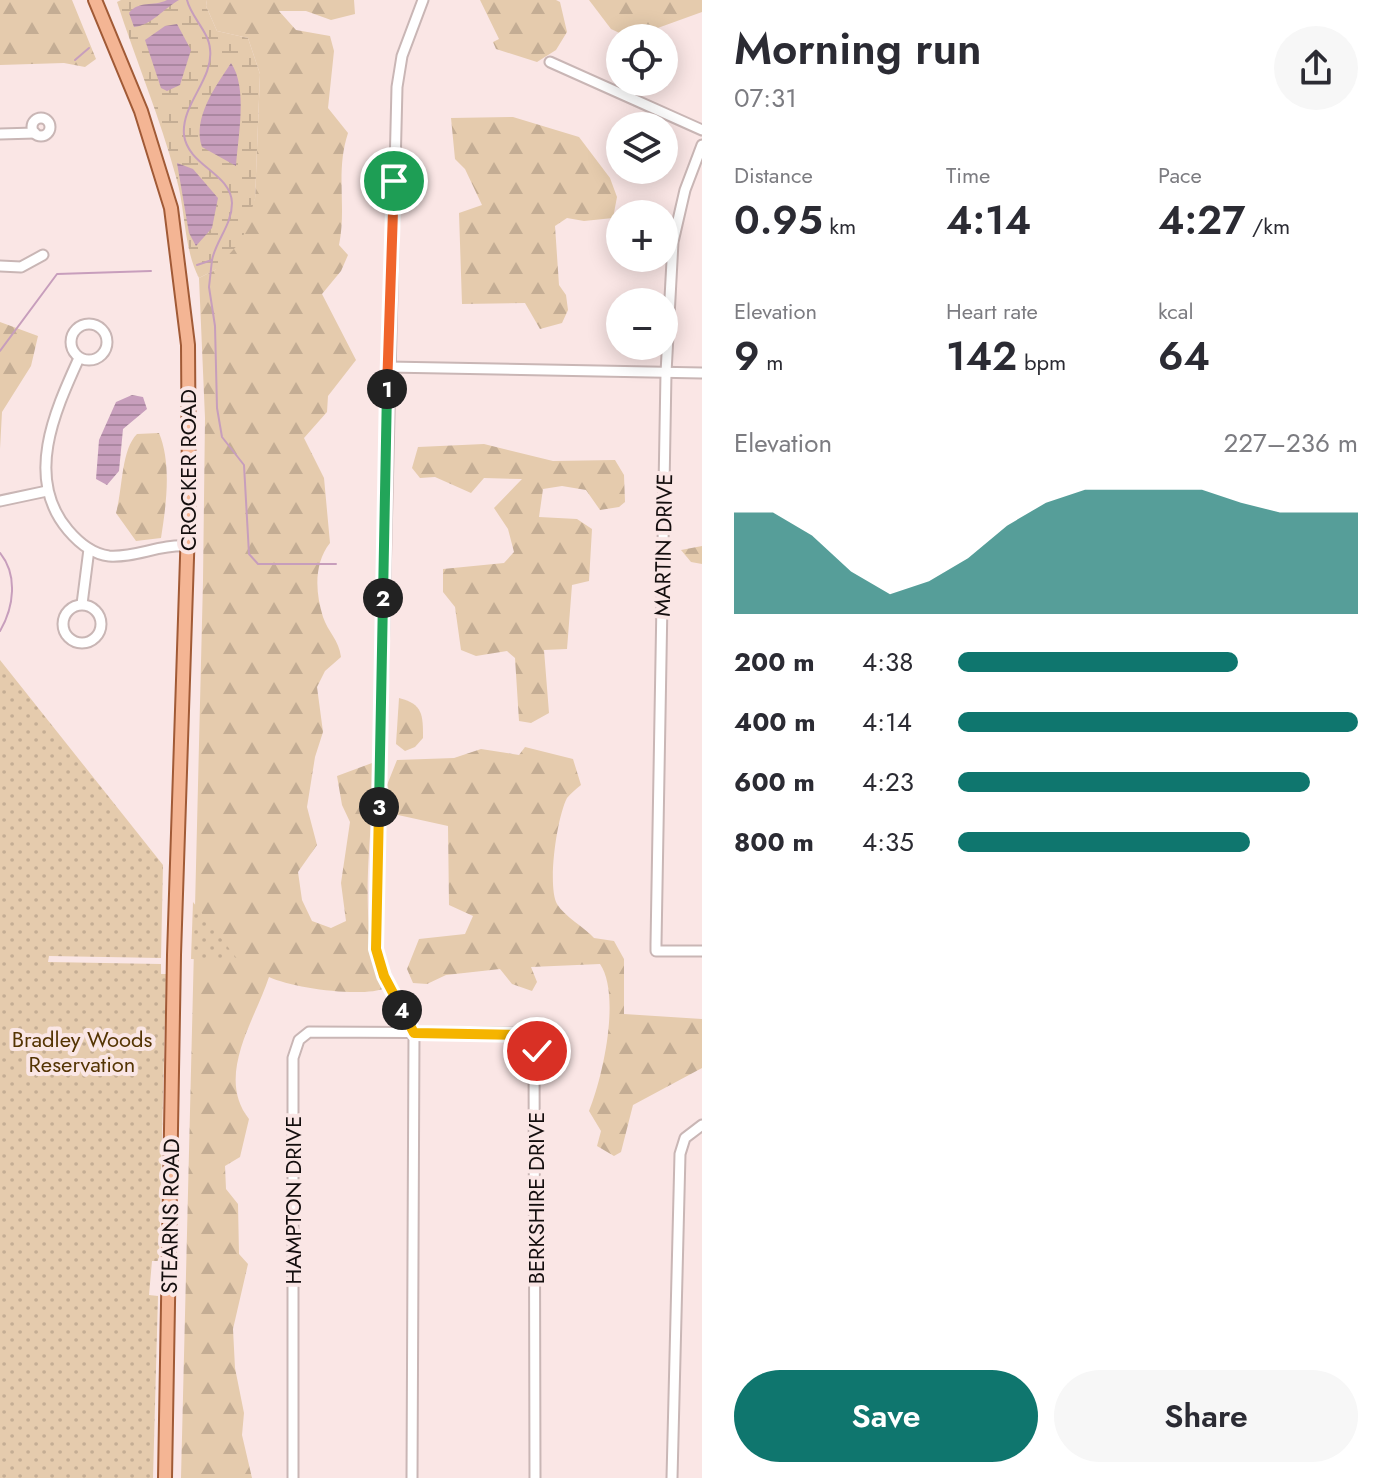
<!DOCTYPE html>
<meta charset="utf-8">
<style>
body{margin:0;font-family:Jost,sans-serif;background:#f7f7f7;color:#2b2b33;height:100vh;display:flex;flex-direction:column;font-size:30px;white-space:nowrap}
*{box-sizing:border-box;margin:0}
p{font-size:26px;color:#7c7c81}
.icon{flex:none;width:44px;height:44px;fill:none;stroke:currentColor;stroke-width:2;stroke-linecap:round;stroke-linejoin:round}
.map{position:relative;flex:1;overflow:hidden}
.sheet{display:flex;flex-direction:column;background:#fff;width:688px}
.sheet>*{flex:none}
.buttons{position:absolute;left:606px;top:24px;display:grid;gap:16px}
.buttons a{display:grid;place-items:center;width:72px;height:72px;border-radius:50%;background:#fff;box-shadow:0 4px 20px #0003;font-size:40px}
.pin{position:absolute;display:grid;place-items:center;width:68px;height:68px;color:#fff;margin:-34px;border:4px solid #fff;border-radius:50%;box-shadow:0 2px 8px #0007}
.km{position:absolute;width:40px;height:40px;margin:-20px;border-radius:50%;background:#222;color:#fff;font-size:22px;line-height:40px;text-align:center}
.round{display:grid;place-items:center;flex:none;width:84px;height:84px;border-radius:42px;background:#f7f7f7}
.head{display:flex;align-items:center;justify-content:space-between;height:136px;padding:0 32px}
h1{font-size:44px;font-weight:600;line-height:60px}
.metrics{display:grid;grid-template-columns:repeat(3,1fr);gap:12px;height:136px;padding:8px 32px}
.metrics div{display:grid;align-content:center}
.metrics b{font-size:40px;font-weight:600}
.metrics small{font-size:22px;font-weight:400}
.metrics p{font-size:22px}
.chart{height:224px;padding:16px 32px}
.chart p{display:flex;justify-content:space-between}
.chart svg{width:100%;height:144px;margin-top:8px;fill:#0f766e;opacity:.7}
.button{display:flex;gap:16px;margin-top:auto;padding:16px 32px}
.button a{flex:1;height:92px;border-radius:48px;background:#0f766e;color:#fff;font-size:32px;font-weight:600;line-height:92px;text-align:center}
.button a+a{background:#f7f7f7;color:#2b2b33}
ul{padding:0 32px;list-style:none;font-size:26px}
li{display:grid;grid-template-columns:128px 96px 1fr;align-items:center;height:60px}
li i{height:20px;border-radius:10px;background:#0f766e}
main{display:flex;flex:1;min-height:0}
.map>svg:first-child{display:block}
</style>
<main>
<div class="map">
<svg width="702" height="1478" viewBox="0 0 702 1478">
<defs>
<pattern id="forest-firs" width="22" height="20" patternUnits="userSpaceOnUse" patternTransform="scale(2)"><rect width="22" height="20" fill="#e5cbad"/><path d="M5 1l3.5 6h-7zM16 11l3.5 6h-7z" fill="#c4ad94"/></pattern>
<pattern id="wetland-marsh" width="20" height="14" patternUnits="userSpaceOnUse" patternTransform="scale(2)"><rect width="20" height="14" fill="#e5cbad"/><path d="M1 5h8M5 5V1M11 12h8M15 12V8" fill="none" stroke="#c4ad94"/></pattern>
<pattern id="park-dots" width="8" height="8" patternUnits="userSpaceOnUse" patternTransform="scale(2)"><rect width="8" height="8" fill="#e5cbad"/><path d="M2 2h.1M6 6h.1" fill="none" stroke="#c4ad94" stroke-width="1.8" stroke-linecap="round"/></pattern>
<pattern id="water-rules" width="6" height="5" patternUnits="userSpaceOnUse" patternTransform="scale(2)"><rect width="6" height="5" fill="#c79ebc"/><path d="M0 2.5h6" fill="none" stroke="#aa87a0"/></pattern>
</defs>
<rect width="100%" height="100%" fill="#fae6e5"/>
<g fill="url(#forest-firs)">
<path d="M0,0h72l24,59 -11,8 -21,-4 -64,2z"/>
<path d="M207,0h147l1,14 -24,6 -25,-9h-27l17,19 34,6 4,15 -6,57 20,25c-13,40 -1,73 -9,112l9,10 -7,16 -19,23 34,66 -28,36 -1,16 -23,26 20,40 6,65c-16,20 -15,49 -7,74 5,15 16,23 18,40l-16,14 -8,16 6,45 -8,25 -8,50 10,38 -19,27 4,28 10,21 19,7 15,-7 -5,-38 9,-61 -8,-17 -5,-29 35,-13 3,13c-4,53 -19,172 11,212 -24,10 -93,0 -117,-11 -14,43 -54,99 -20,142l-9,38 -15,9 1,23 12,15 1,50 9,10 -15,65 2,39 9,45 -2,22 10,43h-71l22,-897 2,-163 -6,-140 16,-8 40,-71 5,-125 -12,-36 -31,-7 -11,-25z"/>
<path d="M480,0h76l4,2 7,30 -11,18 -19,12 -41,-13 -3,-7 6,-3z"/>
<path d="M589,0h113v12l-72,26 -19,-9z"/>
<path d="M513,117l66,20 31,41 7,19 -4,21 -29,3 -17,-3 -12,8 4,59 7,10 2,15 -6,13 -22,6 -15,-26 -63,1 -3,-91 23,-8 -17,-36 -10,-10 -4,-41z"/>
<path d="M0,322l38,14 -7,30 -29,46 -2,37z"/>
<path d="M159,433c13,31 7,73 2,105l-25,3 -20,-28c7,-25 5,-63 21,-79z"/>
<path d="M484,444l69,17 62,-1 9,15 1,27 -6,5 -19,3 -14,-20 -24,-4 -19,3 -4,28 38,2 15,10 -3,52 -17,4 -5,64 -23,1 5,63 -18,10 -12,-2 -4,-63 -8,-7 -31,5 -15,-6 -6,-43 -12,-15v-23l61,-6 10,-11 -6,-23 -14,-21 28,-29 -38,-1 -13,15 -36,-16 -15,1 -8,-10 6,-21z"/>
<path d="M702,546v18l-11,-2 -10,-12z"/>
<path d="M399,698c24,6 24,17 24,40l-8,9 -10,4 -9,-7z"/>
<path d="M525,747l48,12 8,26c-5,4 -10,8 -14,13 -10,19 -20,87 -10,106 7,12 27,23 37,34l20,3 10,18v55l78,5v49l-69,37 -12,47 -7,4 -17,-10 4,-15 -12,-20c14,-34 32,-116 11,-147l-69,3 6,15 -5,9 -20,-7 -12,-15 -54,6 -19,9 -14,-1 -6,-14 12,-30 46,-5 8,-18 -24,-11 -1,-79 -50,-11 -11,-30 10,-25 57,-2 27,-9 38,6z"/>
</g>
<path fill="url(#wetland-marsh)" d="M121,0h86l-1,6 11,25 31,7 12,36 -5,125 -13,41 -27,30 -16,8c-16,-31 -13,-68 -23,-101 -16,-60 -40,-116 -59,-175z"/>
<g fill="url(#park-dots)">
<path d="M0,660l163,205 -2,93 -112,-2 -1,6 113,2v10h5l-7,287h-7l-3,34 9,1 -5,182h-153z"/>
<path d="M193,902l45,58 -47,-1z"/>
</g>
<g fill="url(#water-rules)">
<path d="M167,0h12c-16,9 -27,25 -45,27l-5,-14c10,-13 24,-6 38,-13z"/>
<path d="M177,24l14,26 -11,35 -13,6 -6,-3 -16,-48 20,-14z"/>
<path d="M231,63c17,25 7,73 5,103l-34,-19c-10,-29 14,-61 29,-84z"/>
<path d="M177,163l16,6 25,29 -6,30 -16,18 -7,-13z"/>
<path d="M132,395l11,2 4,12 -24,20 -4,42 -12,14 -11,-6 3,-39 17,-38z"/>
</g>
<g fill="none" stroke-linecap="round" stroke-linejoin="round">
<g stroke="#c79ebc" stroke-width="2">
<path d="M187,0c4,17 22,32 23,49 4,30 -29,55 -26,86 4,31 47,38 48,68 0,22 -16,37 -20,57l-15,5"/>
<path d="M75,60l14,-12"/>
<path d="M212,260l-3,27 6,39 2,82 5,29 22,28 5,89 9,10h78"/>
<path d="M0,351l57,-77 94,-3"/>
<path d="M0,553c18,22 14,54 0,78"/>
</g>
<defs>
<g id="minor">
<path d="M550,62l152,68"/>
<circle cx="41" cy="127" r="9"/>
<path d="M0,134l35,-1"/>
<path d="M702,145l-17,45 -12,52 -7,131 -10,571v7h46"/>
<path d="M0,266l21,1 22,-12"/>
<circle cx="89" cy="342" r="18"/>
<path d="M79,358c-24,53 -55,120 -11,172 11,13 24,24 41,26 26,2 51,-12 78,-10"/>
<path d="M388,367l314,6"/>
<path d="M0,501l47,-10"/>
<path d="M82,604l7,-55"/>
<circle cx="82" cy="624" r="19"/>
<path d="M293,1478v-420l6,-18 10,-8 204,1 11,2 10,7 1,436"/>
<path d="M412,1478l2,-445 -30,-57 -8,-27 21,-862 5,-31 21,-56"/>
<path d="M672,1478l8,-324 5,-16 17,-13"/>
</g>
<path id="major" d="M95,0l46,111 30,97 17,137 1,152 -15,458 -9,523"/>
</defs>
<use href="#minor" stroke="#c9b6b5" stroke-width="13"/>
<use href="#major" stroke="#a15a36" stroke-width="16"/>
<use href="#minor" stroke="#fff" stroke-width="9"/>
<use href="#major" stroke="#f4b594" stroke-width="12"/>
</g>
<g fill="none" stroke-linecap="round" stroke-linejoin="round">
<defs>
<path id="split-1" d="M387,389l7,-208"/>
<path id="split-2" d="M383,598l4,-209"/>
<path id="split-3" d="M379,807l4,-209"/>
<path id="split-4" d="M379,807l-3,142 8,27 18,34"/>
<path id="split-5" d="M402,1010l12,23 110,2 10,7 3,9"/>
</defs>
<use href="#split-1" stroke="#fff" stroke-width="16"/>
<use href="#split-2" stroke="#fff" stroke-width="16"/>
<use href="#split-3" stroke="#fff" stroke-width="16"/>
<use href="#split-4" stroke="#fff" stroke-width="16"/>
<use href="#split-5" stroke="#fff" stroke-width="16"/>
<use href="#split-1" stroke="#f0652b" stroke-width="10"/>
<use href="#split-2" stroke="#22a559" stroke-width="10"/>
<use href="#split-3" stroke="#22a559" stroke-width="10"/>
<use href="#split-4" stroke="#f5b400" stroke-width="10"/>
<use href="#split-5" stroke="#f5b400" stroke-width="10"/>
</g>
<g text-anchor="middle" stroke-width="8" stroke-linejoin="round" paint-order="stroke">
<g font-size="22" fill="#140e0e" stroke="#fae6e5">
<text transform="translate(188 470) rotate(-90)" y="8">CROCKER ROAD</text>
<text transform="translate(663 545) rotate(-89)" y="8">MARTIN DRIVE</text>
<text transform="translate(536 1198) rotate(-90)" y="8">BERKSHIRE DRIVE</text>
<text transform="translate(293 1200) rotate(-90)" y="8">HAMPTON DRIVE</text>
<text transform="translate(170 1216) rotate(-89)" y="8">STEARNS ROAD</text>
</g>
<g font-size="22" fill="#543403" stroke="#fae6e5">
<text x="82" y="1047">Bradley Woods<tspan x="82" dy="25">Reservation</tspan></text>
</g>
</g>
</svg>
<div class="buttons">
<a><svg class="icon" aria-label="locate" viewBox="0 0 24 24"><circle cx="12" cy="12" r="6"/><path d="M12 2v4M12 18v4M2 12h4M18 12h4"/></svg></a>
<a><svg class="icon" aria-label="layers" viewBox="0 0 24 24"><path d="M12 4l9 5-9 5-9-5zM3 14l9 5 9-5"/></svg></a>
<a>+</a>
<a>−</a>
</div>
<div class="pin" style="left:394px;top:181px;background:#1e9e55"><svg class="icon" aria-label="arrive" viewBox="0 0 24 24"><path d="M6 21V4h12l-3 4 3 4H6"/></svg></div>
<div class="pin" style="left:537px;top:1051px;background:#d93025"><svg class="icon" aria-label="check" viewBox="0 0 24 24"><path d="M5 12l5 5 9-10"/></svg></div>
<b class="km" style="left:387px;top:389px">1</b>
<b class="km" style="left:383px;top:598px">2</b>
<b class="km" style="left:379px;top:807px">3</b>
<b class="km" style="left:402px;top:1010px">4</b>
</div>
<section class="sheet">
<div class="head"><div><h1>Morning run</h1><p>07:31</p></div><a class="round"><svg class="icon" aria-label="share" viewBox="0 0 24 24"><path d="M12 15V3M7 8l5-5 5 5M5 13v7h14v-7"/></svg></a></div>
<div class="metrics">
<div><p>Distance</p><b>0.95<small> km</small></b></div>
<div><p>Time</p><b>4:14</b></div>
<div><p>Pace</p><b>4:27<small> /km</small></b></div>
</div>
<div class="metrics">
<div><p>Elevation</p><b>9<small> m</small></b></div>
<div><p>Heart rate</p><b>142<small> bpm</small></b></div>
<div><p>kcal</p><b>64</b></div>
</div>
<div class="chart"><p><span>Elevation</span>227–236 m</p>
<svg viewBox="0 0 160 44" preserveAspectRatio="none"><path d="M0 44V13L10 13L20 20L30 31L40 38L50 34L60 27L70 17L80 10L90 6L100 6L110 6L120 6L130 10L140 13L150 13L160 13V44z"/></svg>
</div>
<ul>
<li><b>200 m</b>4:38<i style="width:70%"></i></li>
<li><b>400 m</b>4:14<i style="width:100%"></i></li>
<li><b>600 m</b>4:23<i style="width:88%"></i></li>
<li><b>800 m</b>4:35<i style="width:73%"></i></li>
</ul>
<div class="button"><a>Save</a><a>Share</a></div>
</section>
</main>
